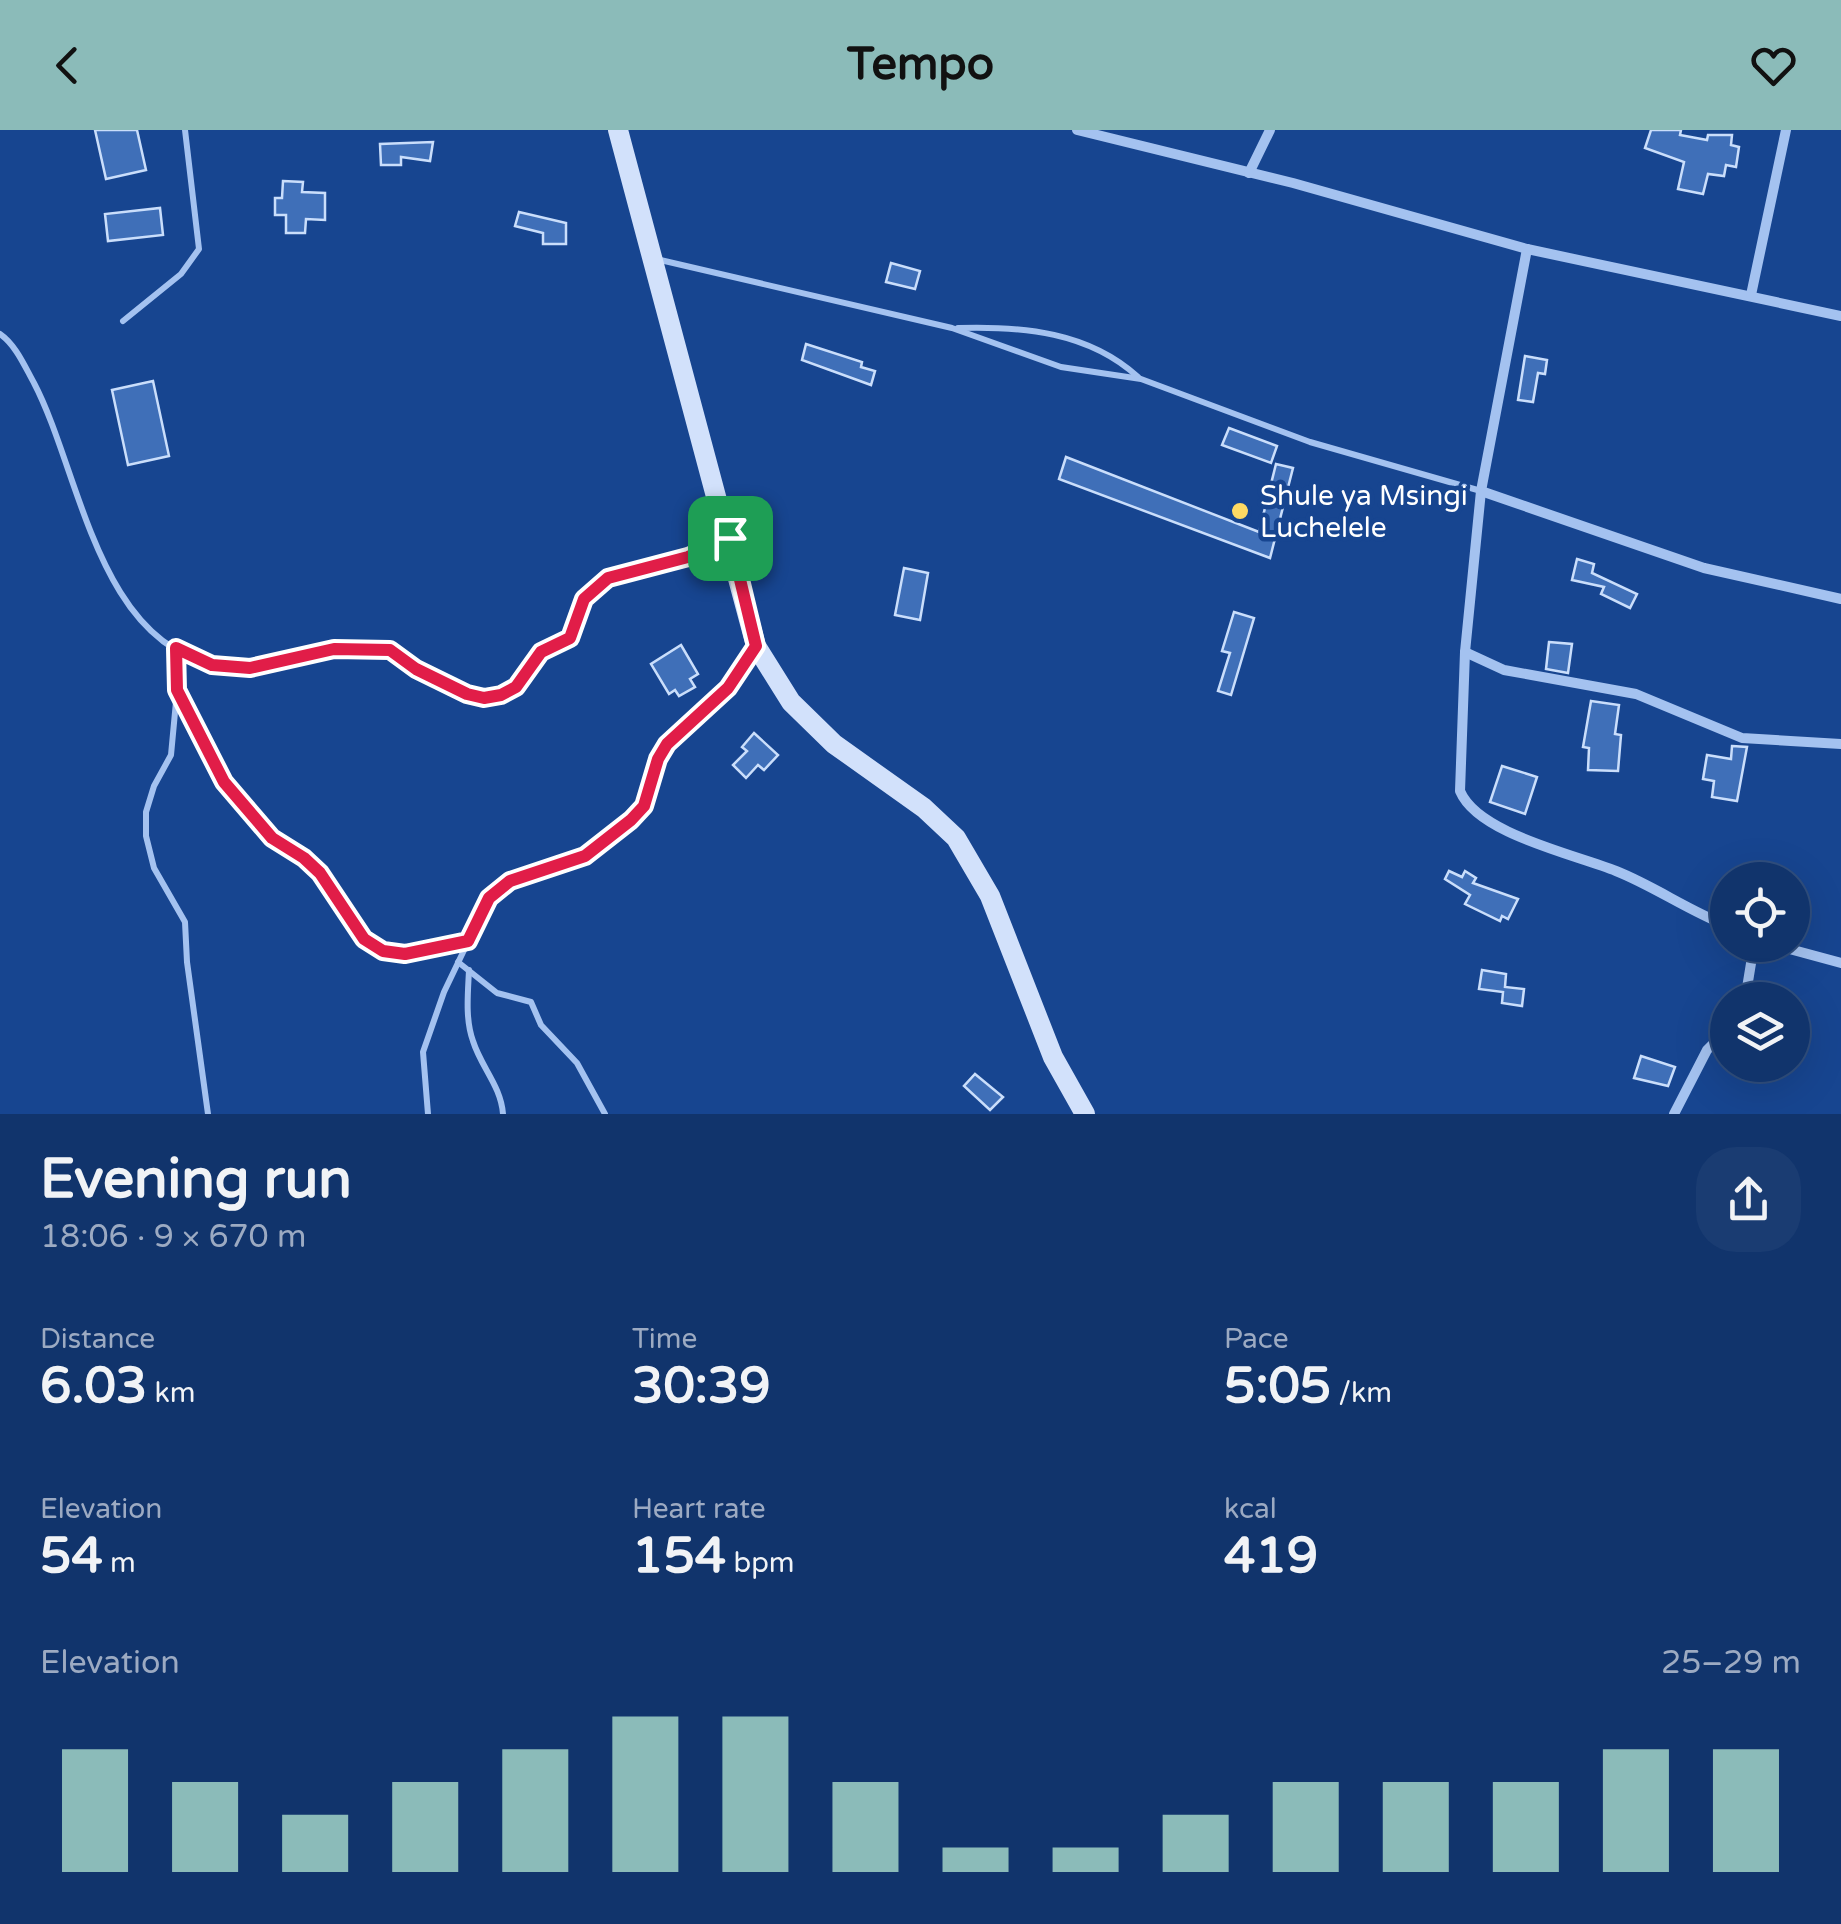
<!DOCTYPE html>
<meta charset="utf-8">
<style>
body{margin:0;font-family:"Varela Round",sans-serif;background:#1a3c72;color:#f1f3f6;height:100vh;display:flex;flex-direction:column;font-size:38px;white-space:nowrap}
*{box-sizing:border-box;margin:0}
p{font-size:32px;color:#9caac2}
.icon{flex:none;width:55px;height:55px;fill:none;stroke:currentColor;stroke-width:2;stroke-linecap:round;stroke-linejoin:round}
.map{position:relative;height:984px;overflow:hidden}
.sheet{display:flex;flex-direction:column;background:#11346c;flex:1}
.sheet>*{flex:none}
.controls{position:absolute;left:1710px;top:732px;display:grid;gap:20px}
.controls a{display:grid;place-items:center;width:100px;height:100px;border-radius:50%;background:#11346c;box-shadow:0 10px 40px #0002,0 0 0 2px #304f7f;font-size:50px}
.pin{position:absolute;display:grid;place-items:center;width:85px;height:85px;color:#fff;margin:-42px;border-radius:20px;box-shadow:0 5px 15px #0006}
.round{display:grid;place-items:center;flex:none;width:105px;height:105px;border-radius:40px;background:#1a3c72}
.headline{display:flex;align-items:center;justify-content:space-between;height:170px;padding:0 40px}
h1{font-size:55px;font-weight:800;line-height:75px}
.stats{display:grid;grid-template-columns:repeat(3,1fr);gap:15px;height:170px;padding:10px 40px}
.stats div{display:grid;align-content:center}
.stats b{font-size:50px;font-weight:800}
.stats small{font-size:28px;font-weight:400}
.stats p{font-size:28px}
.chart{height:280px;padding:20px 40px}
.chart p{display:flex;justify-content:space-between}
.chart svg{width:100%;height:180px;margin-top:10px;stroke:#8bbbb9;stroke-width:6}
header{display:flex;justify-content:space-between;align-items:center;height:130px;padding:0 40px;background:#8bbbb9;color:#111;font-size:45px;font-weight:800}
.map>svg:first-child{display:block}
</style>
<header><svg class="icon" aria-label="back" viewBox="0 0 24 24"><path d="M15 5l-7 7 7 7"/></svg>Tempo<svg class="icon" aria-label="heart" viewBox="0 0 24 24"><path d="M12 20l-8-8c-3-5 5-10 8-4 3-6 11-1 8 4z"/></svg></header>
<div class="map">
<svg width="1841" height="984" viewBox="0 0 1841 984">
<rect width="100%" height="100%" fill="#174590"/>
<g fill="#3f6fb8" stroke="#cadefb" stroke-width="2.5">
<path d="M95,0h42l9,40 -40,9z"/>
<path d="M1651,0h30l-1,5 27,5 1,-5h24l-1,10 8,2 -3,20 -10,-2 -2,11 -16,-2 -5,20 -25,-5 6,-27 -39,-14z"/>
<path d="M433,12l-3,19 -29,-4v8h-20l-1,-21z"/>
<path d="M283,51l20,1 -1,10 23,1v27l-19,-1 -1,14h-19v-18h-11v-17h7z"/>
<path d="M160,78l3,27 -55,6 -3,-27z"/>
<path d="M519,82l47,11v21h-23v-11l-28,-7z"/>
<path d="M891,133l29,8 -5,18 -29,-7z"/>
<path d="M806,214l56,18 -1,5 14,4 -4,14 -69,-25z"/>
<path d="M1525,226l22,4 -2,14 -7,-1 -5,29 -15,-2z"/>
<path d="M153,251l16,75 -41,9 -16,-75z"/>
<path d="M1229,298l48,18 -6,17 -49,-18z"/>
<path d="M1066,327l193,75 17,-68 17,4 -23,90 -211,-79z"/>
<path d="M1577,429l17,5 -2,9 45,21 -7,14 -29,-14 3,-7 -32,-7z"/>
<path d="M904,438l24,5 -8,47 -25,-5z"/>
<path d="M1234,482l20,6 -23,77 -13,-4 12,-38 -8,-2z"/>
<path d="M1549,512l23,2 -4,29 -22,-4z"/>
<path d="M681,515l17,29 -8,5 5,8 -16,9 -4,-6 -6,4 -18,-30z"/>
<path d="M1591,571l28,4 -4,29 6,1 -3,36 -30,-1 1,-22 -6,-1z"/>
<path d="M754,603l24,22 -14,15 -6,-5 -12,13 -13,-13 14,-14 -5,-4z"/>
<path d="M1732,616l15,1 -10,54 -25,-4 2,-16 -11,-2 4,-24 24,4z"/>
<path d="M1502,636l35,11 -12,37 -35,-12z"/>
<path d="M1449,741l13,6 3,-6 11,7 -3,5 45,16 -10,20 -6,-3 -2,5 -35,-17 5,-9 -25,-16z"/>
<path d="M1482,840l24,4 -1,13 19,2 -2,17 -20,-3 1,-11 -24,-3z"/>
<path d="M1641,926l34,11 -7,19 -34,-8z"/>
<path d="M975,944l28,23 -13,13 -26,-24z"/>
</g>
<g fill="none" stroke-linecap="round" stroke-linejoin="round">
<g stroke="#a4c2f0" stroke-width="6">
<path d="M656,129l296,69 109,39 80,12 169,63 171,49"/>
<path d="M123,191l58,-47 18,-25 -14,-119"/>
<path d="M958,198c65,-2 131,4 180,49"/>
<path d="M0,204c16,11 25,33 34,49 46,88 63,258 181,282 50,11 98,-19 149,-17 46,1 93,64 138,46 18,-7 23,-25 36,-38 8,-8 22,-11 33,-18l13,-39 24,-21 81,-21 36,-17"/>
<path d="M176,517l1,43 47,92 48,56 32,20 15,15 46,66 18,12 22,3 63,-13"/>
<path d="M177,561l-6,64 -17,31 -8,26v24l8,32 31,54 2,40 21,152"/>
<path d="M458,832l39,31 34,9 10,23 36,38 28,51"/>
<path d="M469,840c-1,23 -4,49 4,71 8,26 28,45 30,73"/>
<path d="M428,984l-5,-62 21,-60 45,-94 21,-17 75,-26 46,-35 13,-14 14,-47 9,-16 61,-55 25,-37"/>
</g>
<g stroke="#a4c2f0" stroke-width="10">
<path d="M1077,0l216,53 234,66 314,67"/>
<path d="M1249,43l21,-43"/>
<path d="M1527,119l-46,242 -16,161 -5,139c18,43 114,63 156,80 38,15 73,40 112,55"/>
<path d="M1751,165l35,-165"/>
<path d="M1481,361l223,77 137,31"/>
<path d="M1465,522l39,18 132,24 106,44 99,6"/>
<path d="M1775,815l66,18"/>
<path d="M1745,870l9,-55"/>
<path d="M1674,984l33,-64 21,-21"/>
</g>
<path stroke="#d2e1fb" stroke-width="20" d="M618,0l138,516 35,56 43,42 90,64 32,30 34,58 63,161 32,57"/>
</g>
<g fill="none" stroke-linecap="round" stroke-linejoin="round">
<defs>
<path id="route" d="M730,408l26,108 -28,42 -61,56 -9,15 -14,47 -13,14 -46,36 -75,25 -21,17 -21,43 -63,13 -22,-3 -19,-12 -44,-66 -16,-15 -32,-20 -48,-56 -47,-92 -1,-42 36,17 38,3 84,-19 56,1 26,19 51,25 17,4 17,-3 15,-8 25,-35 29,-14 14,-39 24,-21 80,-21z"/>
</defs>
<use href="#route" stroke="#fff" stroke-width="20"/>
<use href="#route" stroke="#e11d48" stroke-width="12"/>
</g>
<circle fill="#ffda63" stroke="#174590" stroke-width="4" cx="1240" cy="381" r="10"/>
<g text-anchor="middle" stroke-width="9" stroke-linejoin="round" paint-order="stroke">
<g font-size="28" fill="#fff" stroke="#174590" text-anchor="start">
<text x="1260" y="375">Shule ya Msingi<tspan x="1260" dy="32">Luchelele</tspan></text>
</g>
</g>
</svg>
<div class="controls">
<a><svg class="icon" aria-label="locate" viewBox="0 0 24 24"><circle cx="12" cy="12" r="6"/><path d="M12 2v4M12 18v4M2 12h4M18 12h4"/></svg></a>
<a><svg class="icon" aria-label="layers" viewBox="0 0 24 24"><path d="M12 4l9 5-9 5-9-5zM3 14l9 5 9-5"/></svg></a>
</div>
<div class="pin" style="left:730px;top:408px;background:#1e9e55"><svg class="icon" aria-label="arrive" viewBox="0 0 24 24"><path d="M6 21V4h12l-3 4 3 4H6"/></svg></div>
</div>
<section class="sheet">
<div class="headline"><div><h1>Evening run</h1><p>18:06 · 9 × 670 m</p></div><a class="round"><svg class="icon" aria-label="share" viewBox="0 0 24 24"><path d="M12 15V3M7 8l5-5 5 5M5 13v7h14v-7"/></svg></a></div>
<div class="stats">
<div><p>Distance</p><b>6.03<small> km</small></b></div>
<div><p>Time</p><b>30:39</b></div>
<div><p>Pace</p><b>5:05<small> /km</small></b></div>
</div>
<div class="stats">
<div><p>Elevation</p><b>54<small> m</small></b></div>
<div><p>Heart rate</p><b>154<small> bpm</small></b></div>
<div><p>kcal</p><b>419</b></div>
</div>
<div class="chart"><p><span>Elevation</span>25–29 m</p>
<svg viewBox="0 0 160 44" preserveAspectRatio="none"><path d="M5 44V14M15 44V22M25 44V30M35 44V22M45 44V14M55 44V6M65 44V6M75 44V22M85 44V38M95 44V38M105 44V30M115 44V22M125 44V22M135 44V22M145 44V14M155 44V14"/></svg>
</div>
</section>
